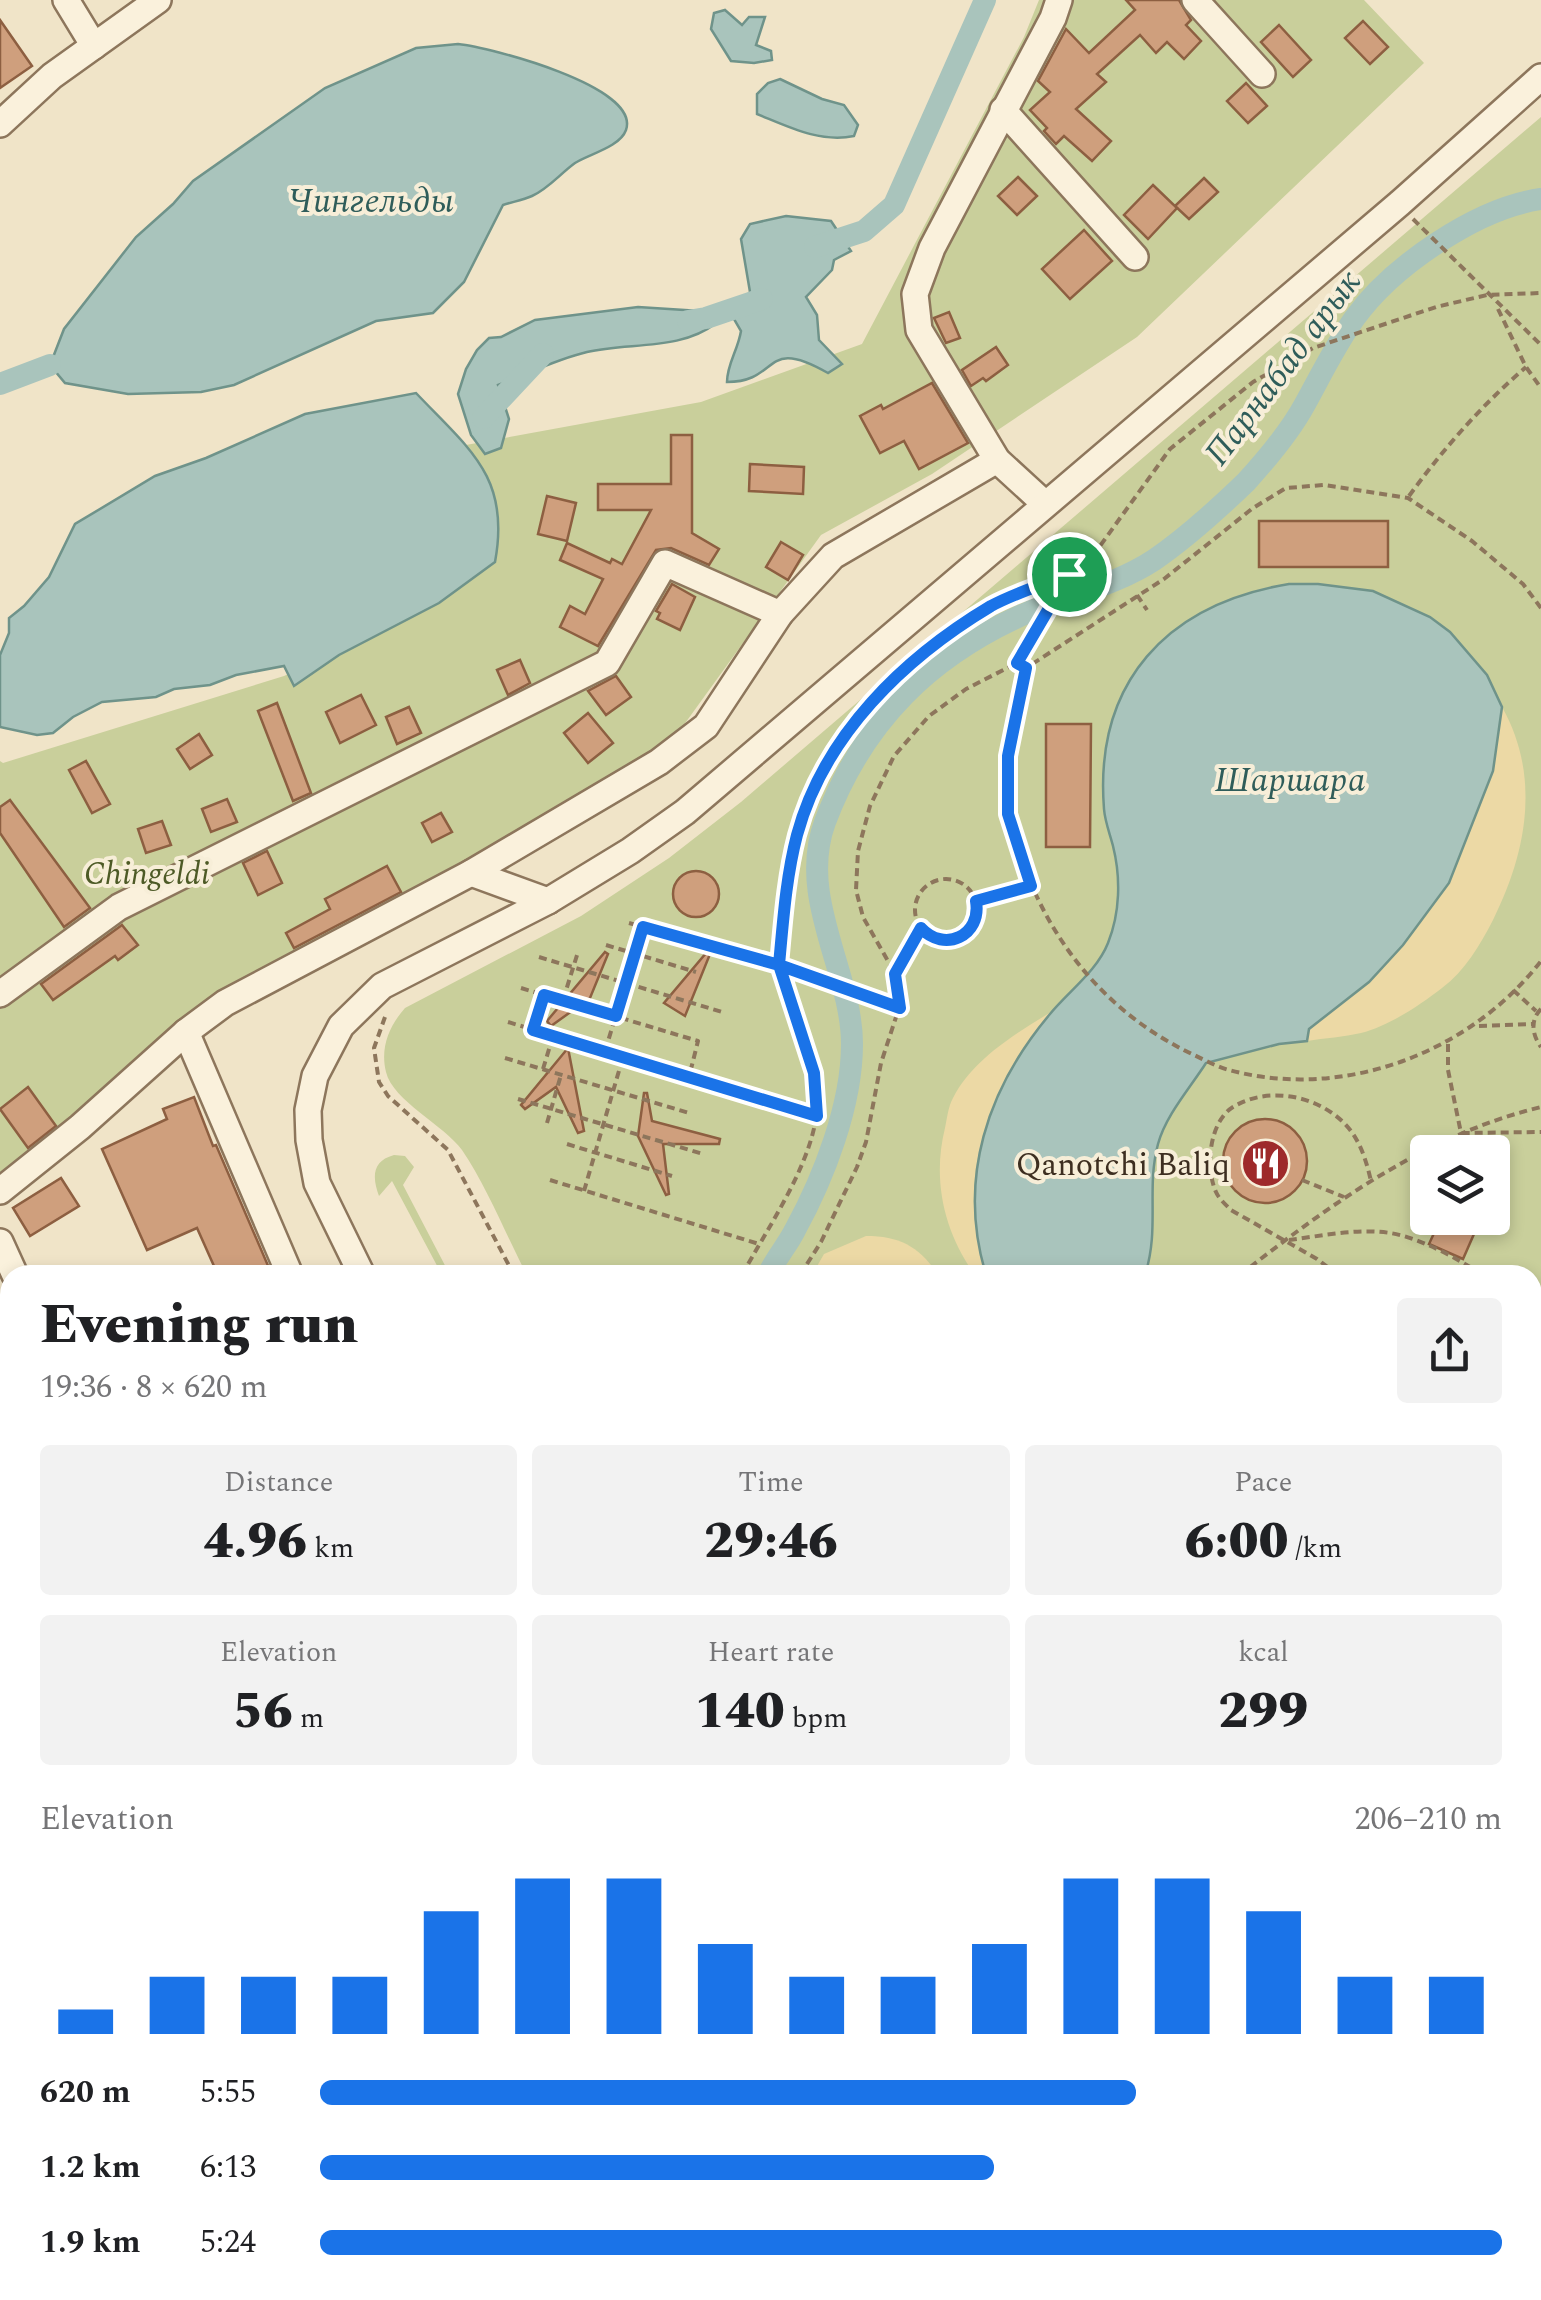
<!DOCTYPE html>
<meta charset="utf-8">
<style>
body{margin:0;font-family:Spectral,serif;background:#f2f2f2;color:#202124;height:100vh;display:flex;flex-direction:column;font-size:38px;white-space:nowrap}
*{box-sizing:border-box;margin:0}
p{font-size:32px;color:#757577}
.icon{flex:none;width:55px;height:55px;fill:none;stroke:currentColor;stroke-width:2;stroke-linecap:round;stroke-linejoin:round}
.map{position:relative;flex:1;overflow:hidden}
.panel{position:absolute;left:0px;top:1265px;width:1542px;height:1035px;display:flex;flex-direction:column;background:#fff;border-radius:30px 30px 0 0;box-shadow:0 5px 15px #0003}
.panel>*{flex:none}
.controls{position:absolute;left:1410px;top:1135px;display:grid;gap:20px}
.controls a{display:grid;place-items:center;width:100px;height:100px;border-radius:10px;background:#fff;box-shadow:0 5px 15px #0003;font-size:50px}
.pin{position:absolute;display:grid;place-items:center;width:85px;height:85px;color:#fff;margin:-42px;border:5px solid #fff;border-radius:50%;box-shadow:0 2px 10px #0007}
.round{display:grid;place-items:center;flex:none;width:105px;height:105px;border-radius:10px;background:#f2f2f2}
.overview{display:flex;align-items:center;justify-content:space-between;height:170px;padding:0 40px}
h1{font-size:55px;font-weight:800;line-height:75px}
.stats{display:grid;grid-template-columns:repeat(3,1fr);gap:15px;height:170px;padding:10px 40px}
.stats div{display:grid;align-content:center;border-radius:10px;background:#f2f2f2;text-align:center}
.stats b{font-size:50px;font-weight:800}
.stats small{font-size:28px;font-weight:400}
.stats p{font-size:28px}
.chart{height:280px;padding:20px 40px}
.chart p{display:flex;justify-content:space-between}
.chart svg{width:100%;height:180px;margin-top:10px;stroke:#1a73e8;stroke-width:6}
ul{padding:0 40px;list-style:none;font-size:32px}
li{display:grid;grid-template-columns:160px 120px 1fr;align-items:center;height:75px}
li i{height:25px;border-radius:12px;background:#1a73e8}
.map>svg:first-child{display:block}
</style>
<div class="map">
<svg width="1541" height="2300" viewBox="0 0 1541 2300">
<rect width="100%" height="100%" fill="#f0e4c8"/>
<g fill="#c9cf9b" fill-rule="evenodd">
<path d="M1039,0h325l60,63 -287,274 -205,137 -111,61 -143,198 -93,70 -342,183 -243,198v-423l3,2 281,-87 155,-73 56,-41c9,-49 2,-78 -29,-117l235,-43 161,-58 162,-307z"/>
<path d="M1541,117v2183h-551l-3,-10h545v-1015h-1005c-21,-40 -40,-88 -65,-125 -18,-25 -69,-49 -76,-78 -6,-24 3,-46 19,-64l176,-92 88,-58 72,-56zM1428,1152h64v66h-64z"/>
<path d="M394,1155l11,1 9,11 -11,18 47,90h-8l-50,-94 -13,15c-7,-19 -7,-35 15,-41z"/>
</g>
<g fill="#ecd9a5">
<path d="M1502,707c39,69 25,145 -9,213 -13,25 -28,51 -51,68 -22,17 -53,38 -81,45 -17,4 -36,5 -54,8l2,-12 60,-47 80,-99 44,-112z"/>
<path d="M1051,1012c-60,86 -98,155 -65,263h-11c-31,-43 -43,-95 -30,-147 2,-9 3,-21 8,-30 20,-39 62,-64 98,-86z"/>
<path d="M866,1236c34,0 54,11 72,39h-126l12,-21z"/>
<path d="M1309,2290h127l1,10h-129z"/>
</g>
<g fill="#a9c4bc" stroke="#6f938a" stroke-width="2.5">
<path d="M725,10l17,15 7,-8h16l-9,28 15,6 1,9 -18,3 -23,-2 -20,-32 3,-16z"/>
<path d="M458,44c30,3 183,42 168,86 -6,17 -37,24 -51,33 -14,10 -27,26 -43,33 -9,4 -20,6 -29,9l-39,77 -31,31 -57,8 -142,64 -33,7 -73,2 -63,-11 -15,-18 14,-36 72,-92 37,-33 20,-23 132,-93 91,-40z"/>
<path d="M780,79l42,20 22,6 14,20 -4,11c-34,7 -65,-9 -97,-22v-20l11,-11z"/>
<path d="M786,216l45,5 20,30 -17,9 -2,10 -26,27 11,18 2,25 23,24 -14,9c-66,-38 -47,9 -101,9 0,-18 11,-32 14,-51l-10,-17 19,-22 -9,-53 9,-15z"/>
<path d="M638,307l77,5 1,11c-35,28 -88,19 -129,29 -30,7 -60,22 -89,33l11,34 -8,29 -16,6 -14,-19 -13,-41 8,-25 11,-19 12,-12 12,-1 34,-17z"/>
<path d="M416,393c53,56 95,84 79,169l-56,41 -100,52 -45,31 -10,-20 -48,9 -26,10 -36,4 -18,8 -54,5 -29,15 -20,16 -16,2 -37,-8v-72l9,-22v-15l15,-12 25,-29 26,-53 80,-48 51,-18 99,-44z"/>
<path d="M1289,584h29l55,7 57,26 20,15 37,43 15,32 -9,64 -44,112 -46,62 -34,37 -60,47 -2,12 -28,3 -73,19c-16,25 -40,52 -48,81 -12,45 2,84 -13,131h-159c-29,-96 1,-186 64,-261 19,-23 47,-43 58,-71 12,-30 13,-65 5,-97 -3,-12 -8,-24 -9,-37 -10,-127 63,-205 185,-225z"/>
<path d="M1532,1676l9,2v408h-8z"/>
</g>
<g fill="none" stroke-linecap="round" stroke-linejoin="round">
<g stroke="#a9c4bc" stroke-width="22">
<path d="M815,247l49,-16 30,-26 91,-205"/>
<path d="M688,321l18,-3 56,-19"/>
<path d="M0,384l50,-19"/>
<path d="M483,418l60,-64"/>
<path d="M768,1275c7,-16 19,-29 27,-45 29,-53 57,-125 57,-186 0,-72 -55,-146 -27,-222 38,-101 105,-167 204,-210 40,-17 87,-27 125,-52 32,-22 64,-51 92,-78 20,-22 45,-52 59,-78 16,-29 30,-58 49,-85 38,-53 123,-111 187,-120"/>
<path d="M408,2300l18,-10"/>
</g>
</g>
<g fill="#cf9f7d" stroke="#8d5f41" stroke-width="2.5">
<path d="M1126,0h53l12,20 -5,5 15,16 -17,18 -17,-17 -11,11 -16,-18 -43,39 9,8 -30,27 35,32 -19,20 -28,-25 -8,8 -12,-13 3,-3 -17,-18 20,-18 -12,-11 28,-52 23,24 46,-43z"/>
<path d="M0,20l32,46 -32,22z"/>
<path d="M1363,21l25,26 -18,17 -25,-26z"/>
<path d="M1279,25l32,35 -18,17 -32,-35z"/>
<path d="M1246,83l21,23 -19,17 -21,-22z"/>
<path d="M1018,177l19,19 -20,19 -19,-19z"/>
<path d="M1204,178l14,14 -29,27 -14,-13z"/>
<path d="M1153,185l24,23 -29,31 -24,-24z"/>
<path d="M1084,230l28,31 -42,38 -28,-30z"/>
<path d="M949,312l11,26 -14,5 -12,-25z"/>
<path d="M996,347l12,18 -22,16 -3,-3 -12,8 -9,-16z"/>
<path d="M932,383l36,60 -49,26 -15,-28 -24,12 -20,-37 21,-11 2,4z"/>
<path d="M671,435h21v98l27,16 -10,16 -38,-17 -15,2 -58,96 -38,-19 10,-21 15,8 18,-35 -43,-19 7,-17 43,20 2,-4 10,5 29,-54h-53v-26h73z"/>
<path d="M750,464l54,3 -1,27 -54,-3z"/>
<path d="M547,496l29,7 -9,38 -29,-7z"/>
<rect x="1259" y="521" width="129" height="46"/>
<path d="M781,542l22,13 -15,25 -22,-13z"/>
<path d="M672,584l23,13 -15,33 -23,-11 3,-6 -4,-2z"/>
<path d="M520,660l10,23 -22,12 -11,-25z"/>
<path d="M616,676l15,21 -25,18 -18,-24z"/>
<path d="M361,695l15,30 -36,18 -14,-31z"/>
<path d="M277,703l34,90 -18,8 -35,-90z"/>
<path d="M409,707l12,26 -24,11 -11,-27z"/>
<path d="M588,713l25,30 -25,20 -24,-30z"/>
<path d="M1046,724h45l-1,123h-44z"/>
<path d="M199,734l13,21 -22,14 -13,-20z"/>
<path d="M86,761l24,43 -18,9 -23,-43z"/>
<path d="M227,799l10,23 -26,10 -9,-23z"/>
<path d="M10,800l80,108 -26,19 -64,-94v-26z"/>
<path d="M441,813l11,19 -20,10 -10,-19z"/>
<path d="M162,821l9,24 -25,8 -8,-24z"/>
<path d="M267,851l15,32 -24,12 -15,-32z"/>
<path d="M387,866l14,26 -107,56 -8,-15 44,-24 -5,-10z"/>
<circle cx="696" cy="894" r="23"/>
<path d="M122,925l16,20 -20,15 -3,-4 -62,44 -12,-16z"/>
<path d="M605,952l3,2 -18,44 -39,28 -4,-5z"/>
<path d="M707,952l3,2 -25,62 -21,-13z"/>
<path d="M568,1048l16,83 -6,2 -22,-46 -31,22 -4,-4z"/>
<path d="M28,1087l28,39 -28,22 -28,-39z"/>
<path d="M644,1093h3l5,28 68,18 -1,5h-56l6,50 -3,1 -28,-59z"/>
<path d="M194,1097l19,49 3,-1 56,130h-54l-21,-47 -50,22 -45,-101 65,-30 -4,-10z"/>
<circle cx="1265" cy="1161" r="42"/>
<path d="M61,1178l18,28 -49,30 -17,-28z"/>
<path d="M1441,1218h40l-18,41 -34,-15z"/>
</g>
<g fill="none" stroke-linecap="round" stroke-linejoin="round">
<defs>
<path id="lane" d="M693,2300l11,-10"/>
<g id="street">
<path d="M66,0l28,46"/>
<path d="M1195,0l67,74"/>
<path d="M1003,110l132,147"/>
<path d="M0,124l52,-48 106,-76"/>
<path d="M1045,504l-48,-44 -78,-130 -4,-36 17,-46 121,-230 6,-18"/>
<path d="M471,873l77,28"/>
<path d="M0,994l119,-87 488,-244 58,-100 115,51"/>
<path d="M186,1032l104,243"/>
<path d="M0,1191l80,-64 106,-95 39,-29 246,-130 188,-111 47,-36 74,-112 53,-58 164,-96"/>
<path d="M0,1242l15,33"/>
<path d="M362,1275l-45,-92 -8,-43 -1,-30 7,-34 26,-50 41,-40 166,-85 82,-50 55,-39 715,-609 141,-126"/>
<path d="M0,1779l10,22"/>
<path d="M0,2094l10,-7"/>
<path d="M0,2281l14,19"/>
<path d="M318,2290l8,10"/>
<path d="M860,2290l5,10"/>
<path d="M491,2300l15,-10"/>
<path d="M628,2300l12,-10"/>
</g>
</defs>
<use href="#lane" stroke="#8d765c" stroke-width="18"/>
<use href="#street" stroke="#8d765c" stroke-width="30"/>
<g stroke="#8d765c" stroke-width="4" stroke-dasharray="8 5" stroke-linecap="butt">
<path d="M1413,219l128,126"/>
<path d="M1498,309l28,58 15,21"/>
<path d="M1409,496c35,-48 72,-90 117,-129"/>
<path d="M1137,595l10,15"/>
<path d="M1541,608l-18,-24 -51,-43 -64,-43 -84,-13 -38,3 -33,20 -89,71 -138,89c-14,44 -23,96 -19,143 4,30 23,73 37,100 34,64 84,113 150,144 11,5 23,12 35,15 114,31 241,-17 312,-109"/>
<circle cx="946" cy="910" r="31"/>
<path d="M978,901l53,-15"/>
<path d="M629,923l150,42 120,43"/>
<path d="M606,945l90,27"/>
<path d="M539,957l183,55"/>
<path d="M895,974l25,-44"/>
<path d="M521,988l177,53 -9,36"/>
<path d="M1513,990l23,21"/>
<path d="M563,1000l15,-48"/>
<path d="M1541,1009c-11,11 -9,26 0,38"/>
<path d="M385,1017l-11,31 5,34 9,14 60,54 66,125"/>
<path d="M508,1022l309,94"/>
<path d="M1479,1026l54,-2"/>
<path d="M534,1028l10,-33"/>
<path d="M1448,1044v26l13,63 80,-1"/>
<path d="M605,1051l38,-124"/>
<path d="M505,1058l184,55"/>
<path d="M543,1069l10,-33"/>
<path d="M518,1099l185,55"/>
<path d="M547,1123l14,-48"/>
<path d="M567,1144l105,32"/>
<path d="M550,1180l209,64"/>
<path d="M1302,1180l42,17"/>
<path d="M584,1191l39,-134"/>
<path d="M1289,1240c32,-4 68,-12 101,-7 31,5 68,26 93,42"/>
<path d="M742,1275c25,-46 66,-105 74,-157 8,-54 -32,-101 -37,-153 -2,-21 5,-47 8,-68 16,-131 91,-225 204,-291 24,-13 52,-22 77,-32"/>
<path d="M800,1275l21,-33 36,-75 9,-25 15,-79 18,-55 -2,-31 -34,-60 -7,-27 2,-39 12,-45 24,-50 35,-40 37,-27 51,-26 52,-89 31,-28 70,-97 83,-67 60,-34 123,-41 51,-12 54,-2"/>
<path d="M1240,1275c92,-72 186,-140 301,-168"/>
<path d="M1338,1275l-21,-16 -86,-49c-5,-5 -12,-11 -15,-18 -11,-24 -7,-70 17,-85 38,-23 92,-10 118,24 11,15 16,33 20,50"/>
<path d="M1532,1313l9,5"/>
<path d="M1532,1349l9,-1"/>
<path d="M1532,1389l9,-10"/>
<path d="M1532,1570l9,-2"/>
<path d="M1532,1574l9,1"/>
<path d="M1532,1620h9"/>
<path d="M1532,2123l9,-4"/>
<path d="M1532,2226l9,-2"/>
<path d="M1175,2290l3,10"/>
<path d="M1483,2290l7,10"/>
<path d="M927,2300l20,-10"/>
<path d="M1195,2300l1,-10"/>
</g>
<use href="#lane" stroke="#faf1dc" stroke-width="12"/>
<use href="#street" stroke="#faf1dc" stroke-width="25"/>
</g>
<g fill="none" stroke-linecap="round" stroke-linejoin="round">
<defs>
<path id="route" d="M1069,574c-25,10 -54,19 -78,32 -87,52 -167,129 -194,229 -11,42 -14,87 -18,130l-136,-38 -27,89 -72,-21 -11,35 284,86 -3,-43 -35,-108 121,43 -5,-34 26,-46c23,25 61,8 55,-27l55,-15 -23,-72v-58l18,-88 -9,-5 52,-89"/>
</defs>
<use href="#route" stroke="#fff" stroke-width="20"/>
<use href="#route" stroke="#1a73e8" stroke-width="12"/>
</g>
<defs>
<symbol id="restaurant-disc" viewBox="-11 -11 22 22"><circle r="9.5" fill="#9e2a2b" stroke="#f7eed8"/><path d="M-5-6h1v4h1v-4h1v4h1v-4h1v5L-1.5 .5V6h-2V.5L-5-1ZM5-6V6H3V1.5H1.5Q1.5-4 5-6Z" fill="#fff"/></symbol>
</defs>
<g fill-rule="evenodd">
<use href="#restaurant-disc" x="1238" y="1136" width="55" height="55"/>
</g>
<g text-anchor="middle" stroke-width="8" stroke-linejoin="round" paint-order="stroke">
<g font-size="32" font-style="italic" fill="#4d5a26" stroke="#f7eed8">
<text x="147" y="884">Chingeldi</text>
</g>
<g font-size="32" fill="#3d2e20" stroke="#f7eed8" text-anchor="end">
<text x="1230" y="1175">Qanotchi Baliq</text>
</g>
<g font-size="35" font-style="italic" fill="#2f5d5a" stroke="#f7eed8">
<text x="371" y="212">Чингельды</text>
<text transform="translate(1282 367) rotate(-53)" y="12">Парнабад арык</text>
<text x="1290" y="791">Шаршара</text>
</g>
</g>
</svg>
<div class="controls">
<a><svg class="icon" aria-label="layers" viewBox="0 0 24 24"><path d="M12 4l9 5-9 5-9-5zM3 14l9 5 9-5"/></svg></a>
</div>
<div class="pin" style="left:1069px;top:574px;background:#1e9e55"><svg class="icon" aria-label="arrive" viewBox="0 0 24 24"><path d="M6 21V4h12l-3 4 3 4H6"/></svg></div>
<section class="panel">
<div class="overview"><div><h1>Evening run</h1><p>19:36 · 8 × 620 m</p></div><a class="round"><svg class="icon" aria-label="share" viewBox="0 0 24 24"><path d="M12 15V3M7 8l5-5 5 5M5 13v7h14v-7"/></svg></a></div>
<div class="stats">
<div><p>Distance</p><b>4.96<small> km</small></b></div>
<div><p>Time</p><b>29:46</b></div>
<div><p>Pace</p><b>6:00<small> /km</small></b></div>
</div>
<div class="stats">
<div><p>Elevation</p><b>56<small> m</small></b></div>
<div><p>Heart rate</p><b>140<small> bpm</small></b></div>
<div><p>kcal</p><b>299</b></div>
</div>
<div class="chart"><p><span>Elevation</span>206–210 m</p>
<svg viewBox="0 0 160 44" preserveAspectRatio="none"><path d="M5 44V38M15 44V30M25 44V30M35 44V30M45 44V14M55 44V6M65 44V6M75 44V22M85 44V30M95 44V30M105 44V22M115 44V6M125 44V6M135 44V14M145 44V30M155 44V30"/></svg>
</div>
<ul>
<li><b>620 m</b>5:55<i style="width:69%"></i></li>
<li><b>1.2 km</b>6:13<i style="width:57%"></i></li>
<li><b>1.9 km</b>5:24<i style="width:100%"></i></li>
</ul>
</section>
</div>
